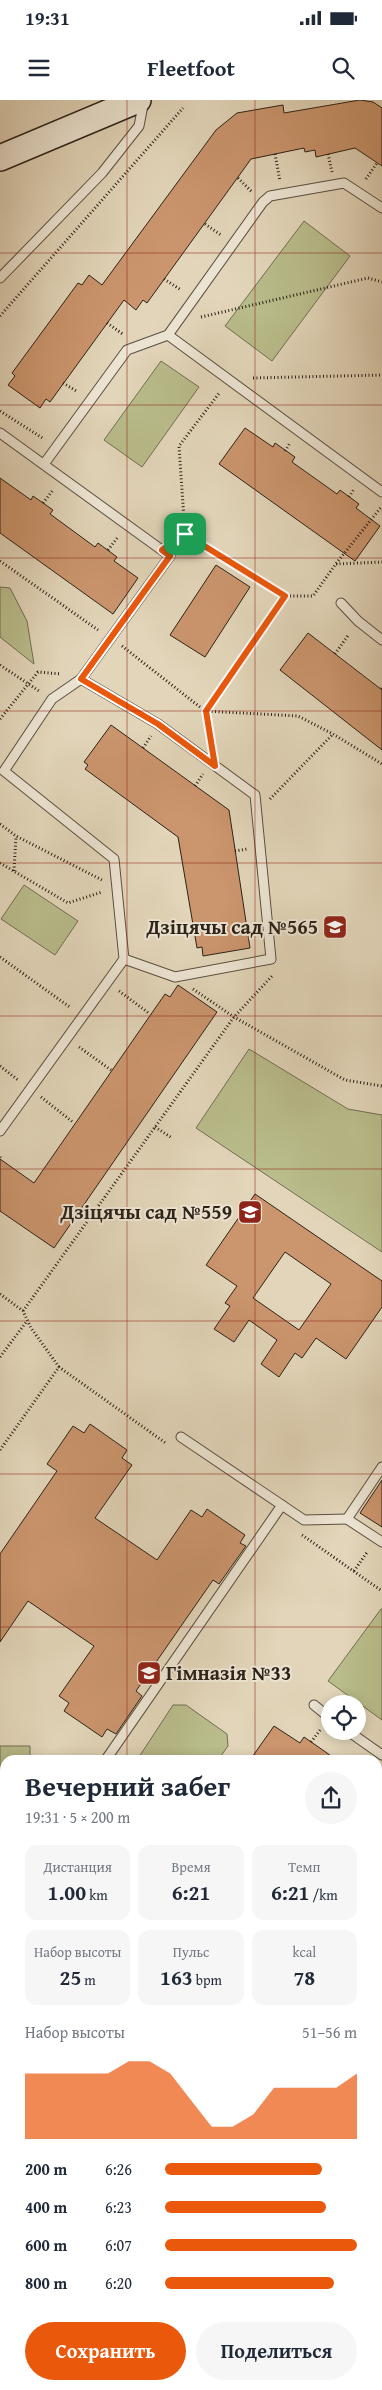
<!DOCTYPE html>
<html lang="ru">
<meta charset="utf-8">
<style>
body{margin:0;font-family:"Gentium Book Plus",serif;background:#f6f6f7;color:#1f2937;height:100vh;display:flex;flex-direction:column;font-size:19px;white-space:nowrap}
*{box-sizing:border-box;margin:0}
p{font-size:16px;color:#747a83}
.icon{flex:none;width:28px;height:28px;fill:none;stroke:currentColor;stroke-width:2;stroke-linecap:round;stroke-linejoin:round}
.map{position:relative;flex:1;overflow:hidden}
.details{position:absolute;left:0px;top:1655px;width:382px;height:635px;display:flex;flex-direction:column;background:#fff;border-radius:15px 15px 0 0;box-shadow:0 2px 12px #0003}
.details>*{flex:none}
.tools{position:absolute;left:321px;top:1595px;display:grid;gap:10px}
.tools a{display:grid;place-items:center;width:45px;height:45px;border-radius:50%;background:#fff;box-shadow:0 2px 12px #0003;font-size:25px}
.pin{position:absolute;display:grid;place-items:center;width:42px;height:42px;color:#fff;margin:-21px;border-radius:10px;box-shadow:0 2px 8px #0006}
.round{display:grid;place-items:center;flex:none;width:52px;height:52px;border-radius:26px;background:#f6f6f7}
.head{display:flex;align-items:center;justify-content:space-between;height:85px;padding:0 25px}
h1{font-size:28px;font-weight:700;line-height:38px}
.metrics{display:grid;grid-template-columns:repeat(3,1fr);gap:8px;height:85px;padding:5px 25px}
.metrics div{display:grid;align-content:center;border-radius:12px;background:#f6f6f7;text-align:center}
.metrics b{font-size:21px;font-weight:700}
.metrics small{font-size:14px;font-weight:400}
.metrics p{font-size:14px}
.chart{height:140px;padding:10px 25px}
.chart p{display:flex;justify-content:space-between}
.chart svg{width:100%;height:90px;margin-top:5px;fill:#ea580c;opacity:.7}
.cta{display:flex;gap:10px;margin-top:auto;padding:10px 25px}
.cta a{flex:1;height:58px;border-radius:30px;background:#ea580c;color:#fff;font-size:20px;font-weight:700;line-height:58px;text-align:center}
.cta a+a{background:#f6f6f7;color:#1f2937}
ul{padding:0 25px;list-style:none;font-size:16px}
li{display:grid;grid-template-columns:80px 60px 1fr;align-items:center;height:38px}
li i{height:12px;border-radius:6px;background:#ea580c}
.status{display:flex;justify-content:space-between;align-items:center;height:35px;padding:0 25px;background:#fff;direction:ltr}
.status svg{height:14px;fill:currentColor}
header{display:flex;justify-content:space-between;align-items:center;height:65px;padding:0 25px;background:#fff;font-size:22px;font-weight:700}
.map>svg:first-child{display:block}
</style>
<div class="status"><b>19:31</b><svg viewBox="0 0 49 12"><path d="M0 12V9h3v3zM5 12V6h3v6zM10 12V3h3v9zM15 12V0h3v12zM26 1h20v11H26zM47 4h2v5h-2z"/></svg></div>
<header><svg class="icon" aria-label="menu" viewBox="0 0 24 24"><path d="M4 6h16M4 12h16M4 18h16"/></svg>Fleetfoot<svg class="icon" aria-label="search" viewBox="0 0 24 24"><circle cx="10" cy="10" r="6"/><path d="M15 15l6 6"/></svg></header>
<div class="map">
<svg width="382" height="2290" viewBox="0 0 382 2290">
<rect width="100%" height="100%" fill="#e2d5b9"/>
<filter id="stains"><feTurbulence type="fractalNoise" baseFrequency=".004" numOctaves="4"/><feColorMatrix values="0 0 0 0 .2 0 0 0 0 .09 0 0 0 0 .02 0 0 0 .5 -.17"/></filter>
<radialGradient id="worn" r=".72"><stop offset=".6" stop-color="#630" stop-opacity="0"/><stop offset="1" stop-color="#630" stop-opacity=".3"/></radialGradient>
<g fill="#b9bc8b" stroke="#726f52">
<path d="M304,121l46,35 -78,105 -47,-35z"/>
<path d="M161,261l38,26 -57,80 -38,-27z"/>
<path d="M0,487l10,1 17,33 7,43 -34,-27z"/>
<path d="M24,785l54,36 -23,34 -54,-36z"/>
<path d="M249,949l99,60 34,6v137l-186,-124z"/>
<path d="M381,1509h1v111l-54,-39z"/>
<path d="M173,1605h13l41,29 1,12 -10,14h-81z"/>
<path d="M0,1646h30v14h-25v58h-5z"/>
<rect x="0" y="1750" width="5" height="86"/>
</g>
<g fill="#cb956d" stroke="#2c2219" fill-rule="evenodd">
<path d="M360,0l13,2 9,6v58l-27,-18 -39,9 -1,-7 -10,2 -1,-4 -53,11 -104,144 -4,-3 -7,10 -12,-10 -74,102 -4,-3 -6,9 -32,-23 7,-9 -3,-3 66,-90 4,2 7,-10 13,10 114,-155 21,-17 46,-8 1,8z"/>
<path d="M245,328l28,19 2,-4 20,14 -3,5 45,32 3,-4 19,14 -3,4 24,18 -25,35 -136,-97z"/>
<path d="M0,378l31,22 2,-4 20,14 -3,4 45,33 3,-4 19,14 -3,4 24,17 -25,36 -113,-81z"/>
<path d="M216,465l34,22 -45,70 -35,-22z"/>
<path d="M308,533l74,57v60l-102,-80z"/>
<path d="M111,625l118,85 21,138 -47,8 -1,-9 -5,1 -19,-111 -93,-68 3,-4 -4,-3z"/>
<path d="M178,885l39,27 -163,236 -54,-37v-52l34,24 131,-189 5,3z"/>
<path d="M255,1094l127,87v26l-36,52 -30,-21 -14,20 -7,-5 -16,24 -18,-13 16,-24 -28,-20 -15,22 -20,-13 16,-23 -5,-3 12,-17 -31,-21zM285,1152l46,32 -32,46 -46,-32z"/>
<path d="M90,1324l37,26 -5,8 10,7 -37,53 62,42 34,-50 11,7 5,-8 38,26 -5,8 6,3 -27,38 -6,-4 -77,111 6,5 -26,38 -9,-5 -5,8 -38,-26 5,-8 -10,-7 35,-50 -66,-45 -28,41v-88l57,-83 -10,-7 26,-38 11,7z"/>
<path d="M382,1380v47l-22,-14z"/>
<path d="M274,1626l26,17 4,-6 33,23h-87z"/>
</g>
<g fill="none" stroke-linecap="round" stroke-linejoin="round">
<defs>
<g id="lane">
<path d="M0,178l102,-105 37,-47 5,-26"/>
<path d="M168,235l214,157"/>
<path d="M0,333l170,123 -89,123 -29,20 -48,72 110,88 10,100 -124,172"/>
<path d="M44,364l83,-114 41,-15 95,-133 7,-6 74,-13 38,25"/>
<path d="M341,503l17,18 24,19"/>
<path d="M81,579l77,45 97,71 16,164 -96,18 -51,-18"/>
<path d="M181,1337l123,83 43,-1"/>
<path d="M382,1367l-35,52 35,23"/>
<path d="M314,1605l16,13"/>
<path d="M348,1631l34,24"/>
<path d="M107,1658l175,-253"/>
<path d="M378,1815l4,-6"/>
</g>
<g id="secondary">
<path d="M0,58l138,-58"/>
<path d="M378,2074l4,-1"/>
<path d="M0,2140h5"/>
</g>
</defs>
<use href="#lane" stroke="#5a4f41" stroke-width="11"/>
<use href="#secondary" stroke="#2c2219" stroke-width="28"/>
<g stroke="#2c2219" stroke-width="3" stroke-dasharray="1 2.5" stroke-linecap="butt">
<path d="M275,54l5,27"/>
<path d="M328,54l4,18"/>
<path d="M238,78l14,14"/>
<path d="M366,79l11,-16"/>
<path d="M205,124l16,11"/>
<path d="M164,179l17,11"/>
<path d="M0,216l183,-208"/>
<path d="M201,217l167,-39 14,4"/>
<path d="M107,223l17,12"/>
<path d="M253,278l129,-3"/>
<path d="M63,283l15,9"/>
<path d="M0,311l44,28"/>
<path d="M285,351l5,-8"/>
<path d="M349,397l5,-8"/>
<path d="M43,403l10,-13"/>
<path d="M185,434l100,62"/>
<path d="M175,440l10,-6 -6,-88 41,-54"/>
<path d="M108,450l10,-13"/>
<path d="M0,461l98,69"/>
<path d="M336,464l46,-2"/>
<path d="M122,546l83,65 93,5 35,18 49,30"/>
<path d="M335,554l14,-20"/>
<path d="M0,565l39,26"/>
<path d="M381,589l1,-1"/>
<path d="M0,619l38,-47 23,2"/>
<path d="M211,644l-6,-33 80,-115h28l22,-31 47,-59"/>
<path d="M143,648l8,-12"/>
<path d="M195,686l8,-12"/>
<path d="M270,699l63,-65"/>
<path d="M0,724l16,12 86,44"/>
<path d="M235,751l12,-2"/>
<path d="M0,763l68,40 34,-11"/>
<path d="M14,771l2,-35"/>
<path d="M0,857l71,51"/>
<path d="M193,889l41,28 111,63 37,6"/>
<path d="M119,891l31,23"/>
<path d="M79,947l32,23"/>
<path d="M0,966l18,14"/>
<path d="M41,997l33,26"/>
<path d="M155,1027l17,11"/>
<path d="M0,1057l1,2"/>
<path d="M0,1194l23,17 8,17 28,39"/>
<path d="M23,1211l211,-294 39,-42"/>
<path d="M0,1257l27,-36"/>
<path d="M0,1350l59,-83 108,77"/>
<path d="M302,1435l80,56"/>
<path d="M354,1471l14,-20"/>
<path d="M311,1642l10,-13"/>
<path d="M378,1692l4,-6"/>
<path d="M0,1731h5"/>
<path d="M378,2010l4,-2"/>
<path d="M1,2090l4,-4"/>
<path d="M378,2253l4,-1"/>
<path d="M231,2285l4,5"/>
<path d="M197,2290l26,-5"/>
<path d="M222,2290l6,-5"/>
</g>
<use href="#lane" stroke="#ece4d2" stroke-width="9"/>
<use href="#secondary" stroke="#ece4d2" stroke-width="25"/>
</g>
<g fill="none" stroke-linecap="round" stroke-linejoin="round">
<defs>
<path id="route" d="M185,434l100,62 -79,115 9,55 -57,-42 -77,-45 89,-123 -8,-6z"/>
</defs>
<use href="#route" stroke="#fff" stroke-width="10"/>
<use href="#route" stroke="#ea580c" stroke-width="6"/>
</g>
<path fill="none" stroke="#8f2418" stroke-width="1" stroke-opacity="0.55" d="M127,0v1660M255,0v1660M0,153h382M0,305h382M0,458h382M0,611h382M0,763h382M0,916h382M0,1069h382M0,1221h382M0,1374h382M0,1527h382M0,1679h5M378,1679h4M0,1832h5M378,1832h4M0,1985h5M378,1985h4M0,2137h5M378,2137h4M127,2285v5M255,2285v5"/>
<defs>
<symbol id="school-square" viewBox="-11 -11 22 22"><rect x="-9" y="-9" width="18" height="18" rx="4" fill="#8f2418" stroke="#ece4d2"/><path d="M0-5L7-2L0 1L-7-2ZM-4 1L0 2.5L4 1V4Q0 6-4 4Z" fill="#fff"/></symbol>
</defs>
<g fill-rule="evenodd">
<use href="#school-square" x="321" y="813" width="28" height="28"/>
<use href="#school-square" x="236" y="1098" width="28" height="28"/>
<use href="#school-square" x="135" y="1559" width="28" height="28"/>
</g>
<g text-anchor="middle" stroke-width="4" stroke-linejoin="round" paint-order="stroke">
<g font-size="20" font-weight="bold" fill="#2c2219" stroke="#ece4d2" text-anchor="end">
<text x="318" y="834">Дзіцячы сад №565</text>
<text x="232" y="1119">Дзіцячы сад №559</text>
<text x="166" y="1580" text-anchor="start">Гімназія №33</text>
</g>
</g>
<rect width="100%" height="100%" filter="url(#stains)"/>
<rect width="100%" height="100%" fill="url(#worn)"/>
</svg>
<div class="tools">
<a><svg class="icon" aria-label="locate" viewBox="0 0 24 24"><circle cx="12" cy="12" r="6"/><path d="M12 2v4M12 18v4M2 12h4M18 12h4"/></svg></a>
</div>
<div class="pin" style="left:185px;top:434px;background:#1e9e55"><svg class="icon" aria-label="arrive" viewBox="0 0 24 24"><path d="M6 21V4h12l-3 4 3 4H6"/></svg></div>
<section class="details">
<div class="head"><div><h1>Вечерний забег</h1><p>19:31 · 5 × 200 m</p></div><a class="round"><svg class="icon" aria-label="share" viewBox="0 0 24 24"><path d="M12 15V3M7 8l5-5 5 5M5 13v7h14v-7"/></svg></a></div>
<div class="metrics">
<div><p>Дистанция</p><b>1.00<small> km</small></b></div>
<div><p>Время</p><b>6:21</b></div>
<div><p>Темп</p><b>6:21<small> /km</small></b></div>
</div>
<div class="metrics">
<div><p>Набор высоты</p><b>25<small> m</small></b></div>
<div><p>Пульс</p><b>163<small> bpm</small></b></div>
<div><p>kcal</p><b>78</b></div>
</div>
<div class="chart"><p><span>Набор высоты</span>51–56 m</p>
<svg viewBox="0 0 160 44" preserveAspectRatio="none"><path d="M0 44V12L10 12L20 12L30 12L40 12L50 6L60 6L70 12L80 25L90 38L100 38L110 32L120 19L130 19L140 19L150 19L160 12V44z"/></svg>
</div>
<ul>
<li><b>200 m</b>6:26<i style="width:82%"></i></li>
<li><b>400 m</b>6:23<i style="width:84%"></i></li>
<li><b>600 m</b>6:07<i style="width:100%"></i></li>
<li><b>800 m</b>6:20<i style="width:88%"></i></li>
</ul>
<div class="cta"><a>Сохранить</a><a>Поделиться</a></div>
</section>
</div>
